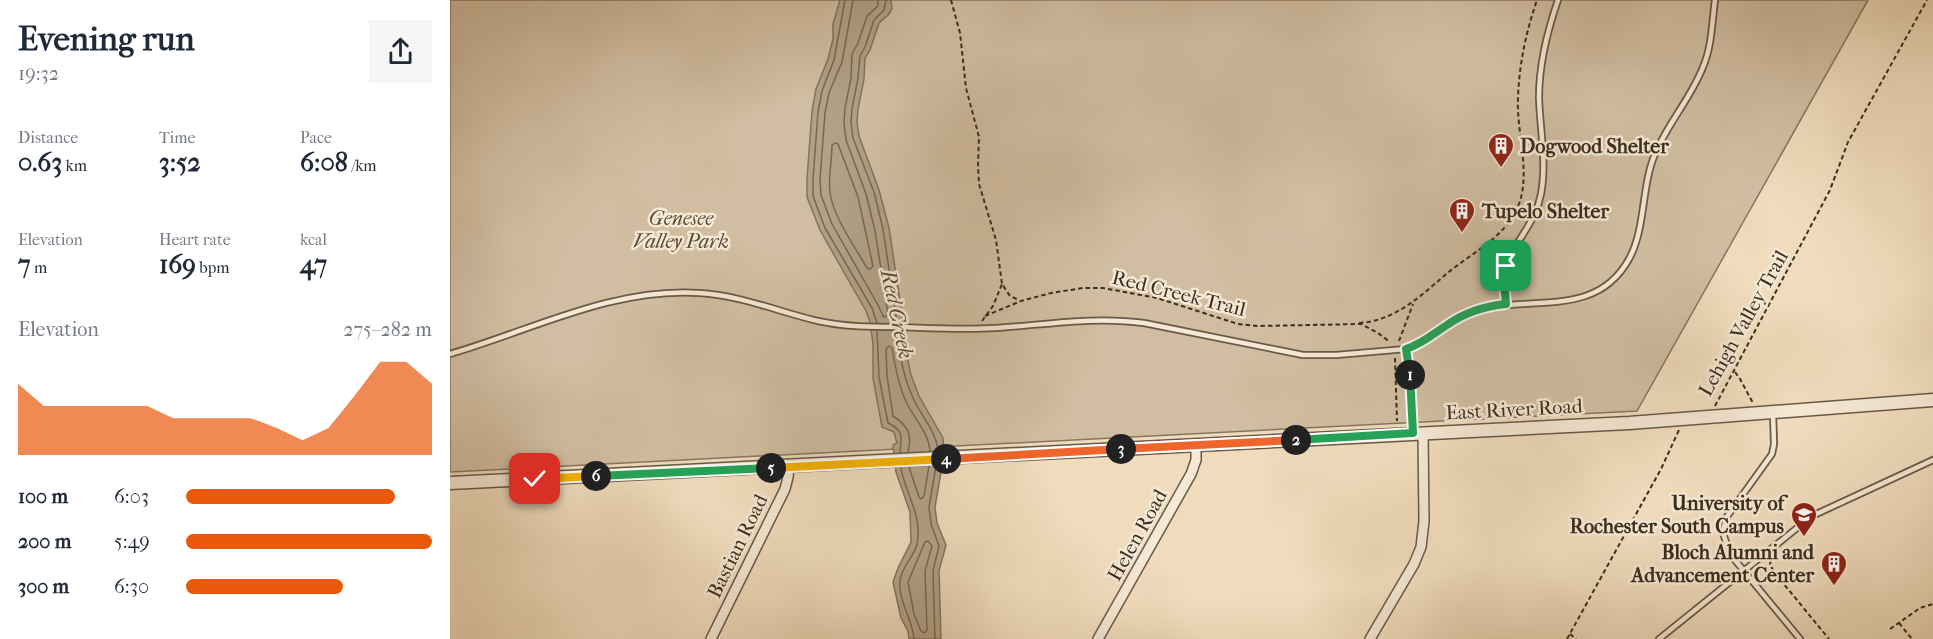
<!DOCTYPE html>
<meta charset="utf-8">
<style>
body{margin:0;font-family:"IM FELL French Canon",serif;background:#f6f6f7;color:#1f2937;height:100vh;display:flex;flex-direction:column;font-size:22px;white-space:nowrap}
*{box-sizing:border-box;margin:0}
p{font-size:20px;color:#747a83}
.icon{flex:none;width:33px;height:33px;fill:none;stroke:currentColor;stroke-width:2;stroke-linecap:round;stroke-linejoin:round}
.map{position:relative;flex:1;overflow:hidden}
.details{display:flex;flex-direction:column;background:#fff;width:450px}
.details>*{flex:none}
.pin{position:absolute;display:grid;place-items:center;width:51px;height:51px;color:#fff;margin:-26px;border-radius:12px;box-shadow:0 3px 9px #0006}
.km{position:absolute;width:30px;height:30px;margin:-15px;border-radius:50%;background:#222;color:#fff;font-size:16px;line-height:30px;text-align:center}
.round{display:grid;place-items:center;flex:none;width:63px;height:63px;border-radius:0px;background:#f6f6f7}
.overview{display:flex;align-items:center;justify-content:space-between;height:102px;padding:0 18px}
h1{font-size:33px;font-weight:700;line-height:45px}
.figures{display:grid;grid-template-columns:repeat(3,1fr);gap:9px;height:102px;padding:6px 18px}
.figures div{display:grid;align-content:center}
.figures b{font-size:26px;font-weight:700}
.figures small{font-size:16px;font-weight:400}
.figures p{font-size:16px}
.chart{height:168px;padding:12px 18px}
.chart p{display:flex;justify-content:space-between}
.chart svg{width:100%;height:108px;margin-top:6px;fill:#ea580c;opacity:.7}
ul{padding:0 18px;list-style:none;font-size:20px}
li{display:grid;grid-template-columns:96px 72px 1fr;align-items:center;height:45px}
li i{height:15px;border-radius:8px;background:#ea580c}
main{display:flex;flex:1;min-height:0}
.map>svg:first-child{display:block}
</style>
<main>
<section class="details">
<div class="overview"><div><h1>Evening run</h1><p>19:32</p></div><a class="round"><svg class="icon" aria-label="share" viewBox="0 0 24 24"><path d="M12 15V3M7 8l5-5 5 5M5 13v7h14v-7"/></svg></a></div>
<div class="figures">
<div><p>Distance</p><b>0.63<small> km</small></b></div>
<div><p>Time</p><b>3:52</b></div>
<div><p>Pace</p><b>6:08<small> /km</small></b></div>
</div>
<div class="figures">
<div><p>Elevation</p><b>7<small> m</small></b></div>
<div><p>Heart rate</p><b>169<small> bpm</small></b></div>
<div><p>kcal</p><b>47</b></div>
</div>
<div class="chart"><p><span>Elevation</span>275–282 m</p>
<svg viewBox="0 0 160 44" preserveAspectRatio="none"><path d="M0 44V15L10 24L20 24L30 24L40 24L50 24L60 29L70 29L80 29L90 29L100 33L110 38L120 33L130 20L140 6L150 6L160 15V44z"/></svg>
</div>
<ul>
<li><b>100 m</b>6:03<i style="width:85%"></i></li>
<li><b>200 m</b>5:49<i style="width:100%"></i></li>
<li><b>300 m</b>6:30<i style="width:64%"></i></li>
</ul>
</section>
<div class="map">
<svg width="1483" height="639" viewBox="0 0 1483 639">
<rect width="100%" height="100%" fill="#f0dcbd"/>
<filter id="stains"><feTurbulence type="fractalNoise" baseFrequency=".00333" numOctaves="4"/><feColorMatrix values="0 0 0 0 .2 0 0 0 0 .09 0 0 0 0 .02 0 0 0 .5 -.17"/></filter>
<radialGradient id="worn" r=".72"><stop offset=".6" stop-color="#630" stop-opacity="0"/><stop offset="1" stop-color="#630" stop-opacity=".3"/></radialGradient>
<path fill="#d1bea2" stroke="#867660" stroke-width="1.5" d="M0,0h1418l-231,411 -1187,61z"/>
<path fill="#b2a187" stroke="#82735d" stroke-width="1.5" d="M390,0h51l1,8 -3,6 -10,9 -9,27 -5,8 -1,21 -6,30 -1,13 2,14 20,54 10,38 14,93 1,20 7,34 8,21 24,42 1,17 -9,52 2,16 9,22 -7,26 2,68h-32l-1,-8 -7,-13 -8,-36 5,-14 13,-26 -1,-30 -14,-40 -3,-27 4,-2 -3,-11 -12,-5 -9,-49v-34l-3,-22 -4,-11 -46,-81 -13,-33v-18l5,-68 4,-22 12,-30 5,-20v-15z"/>
<g fill="none" stroke-linecap="round" stroke-linejoin="round">
<g stroke="#766852" stroke-width="1.5">
<path d="M395,0l-11,60 -12,31 -4,21 -5,67v17l12,32 47,80 5,15"/>
<path d="M403,0l-11,62 -13,31 -4,20 -5,66 1,16 11,29 46,81 5,11 2,1 3,-3 -13,-83 -9,-37 -20,-54 -2,-17 1,-15 6,-30 1,-24 6,-11 9,-27 11,-10v-6"/>
<path d="M436,0l-2,10 -10,10 -9,27 -5,9 -2,22 -6,31 -1,14 2,15 21,54 9,37 14,94"/>
<path d="M385,143l3,1 20,53 15,69 -3,3 -3,-1c-12,-21 -34,-51 -37,-76 -2,-15 2,-31 2,-47z"/>
<path d="M427,331l2,46 9,46c17,8 13,14 12,30"/>
<path d="M448,331c1,22 6,48 16,69 8,17 22,31 24,51"/>
<path d="M458,452c5,-18 -1,-27 -15,-36l-6,-40 -1,-27 3,-3 3,2c3,19 7,39 15,56 8,15 22,30 23,47"/>
<path d="M459,467l10,30 2,2 3,-3 5,-30"/>
<path d="M451,468c4,25 22,48 16,76 -3,13 -16,23 -17,37 -2,20 13,39 14,58"/>
<path d="M478,541l4,5 -7,25 2,59 -3,3 -3,-2 -7,-17 -6,-32 17,-40z"/>
<path d="M485,639l-2,-68 6,-25 -8,-22 -2,-17 7,-41"/>
</g>
<defs>
<g id="service">
<path d="M1056,304c-1,-15 -3,-31 3,-45 11,-24 27,-38 32,-65 6,-32 -1,-64 -2,-96 0,-34 8,-66 19,-98"/>
<path d="M0,354c80,-23 163,-67 249,-61 41,2 80,19 119,28 27,6 54,6 82,6 31,1 63,3 95,1 50,-3 98,-12 149,-5l159,32h33l70,-6"/>
<path d="M1323,413l1,31 -2,10 -46,64 -3,15 7,21 70,85"/>
<path d="M963,433l-3,-63 -4,-21c25,-7 42,-28 67,-37 53,-19 122,9 156,-53 17,-31 12,-72 26,-105 13,-31 36,-56 48,-87 9,-21 9,-45 12,-67"/>
<path d="M1209,639l153,-123 121,-56"/>
</g>
<g id="minor">
<path d="M261,639l74,-150 3,-12 1,-10"/>
<path d="M648,639l93,-165 5,-14v-15"/>
<path d="M920,639l44,-75 7,-17 3,-26 -1,-88"/>
</g>
<path id="tertiary" d="M0,483l1179,-60 304,-23"/>
</defs>
<use href="#service" stroke="#685a46" stroke-width="8"/>
<use href="#minor" stroke="#685a46" stroke-width="12"/>
<use href="#tertiary" stroke="#685a46" stroke-width="15"/>
<g stroke="#3b2e1e" stroke-width="2" stroke-dasharray="4.5 3" stroke-linecap="butt">
<path d="M501,0l9,33 6,55 13,49 -1,29 1,18 17,56 6,44 8,12 9,4"/>
<path d="M535,316l36,-15 30,-8 32,-5h20l54,10 81,26 19,2 104,-2 17,9 12,9"/>
<path d="M532,321l11,-15 9,-22"/>
<path d="M909,323c35,-2 61,-26 86,-48 21,-18 50,-32 66,-56 25,-35 5,-81 7,-121 1,-33 8,-66 19,-98"/>
<path d="M949,341l14,-37"/>
<path d="M945,358l2,63"/>
<path d="M1285,372l5,7 13,24"/>
<path d="M1265,406l115,-216 18,-48 79,-142"/>
<path d="M1321,560l-1,4 4,8 55,67"/>
<path d="M1449,623l13,16"/>
<path d="M1440,629l30,-21 13,-4"/>
<path d="M1120,634l6,5"/>
<path d="M1117,639l94,-170 18,-39"/>
</g>
<use href="#service" stroke="#f5e8d4" stroke-width="4.5"/>
<use href="#minor" stroke="#f5e8d4" stroke-width="9"/>
<use href="#tertiary" stroke="#f5e8d4" stroke-width="12"/>
</g>
<g fill="none" stroke-linecap="round" stroke-linejoin="round">
<defs>
<path id="split-1" d="M960,375l-4,-26c16,-5 27,-15 41,-24 17,-12 39,-19 59,-21l-2,-22 2,-16"/>
<path id="split-2" d="M846,440l117,-7 -3,-58"/>
<path id="split-3" d="M671,449l175,-9"/>
<path id="split-4" d="M496,459l175,-10"/>
<path id="split-5" d="M321,468l175,-9"/>
<path id="split-6" d="M146,476l175,-8"/>
<path id="split-7" d="M85,479l61,-3"/>
</defs>
<use href="#split-1" stroke="#fff" stroke-width="12"/>
<use href="#split-2" stroke="#fff" stroke-width="12"/>
<use href="#split-3" stroke="#fff" stroke-width="12"/>
<use href="#split-4" stroke="#fff" stroke-width="12"/>
<use href="#split-5" stroke="#fff" stroke-width="12"/>
<use href="#split-6" stroke="#fff" stroke-width="12"/>
<use href="#split-7" stroke="#fff" stroke-width="12"/>
<use href="#split-1" stroke="#22a559" stroke-width="8"/>
<use href="#split-2" stroke="#22a559" stroke-width="8"/>
<use href="#split-3" stroke="#f0652b" stroke-width="8"/>
<use href="#split-4" stroke="#f0652b" stroke-width="8"/>
<use href="#split-5" stroke="#f5b400" stroke-width="8"/>
<use href="#split-6" stroke="#22a559" stroke-width="8"/>
<use href="#split-7" stroke="#f5b400" stroke-width="8"/>
</g>
<defs>
<symbol id="building-pin" viewBox="-11 -11 22 30"><path d="M0 17L-7.5 6A9.5 9.5 0 1 1 7.5 6Z" fill="#8f2418" stroke="#f5e8d4"/><path d="M-4-6H4V6H1V3H-1V6H-4ZM-2.5-4.3h1.7v1.8h-1.7ZM.8-4.3h1.7v1.8H.8ZM-2.5-1h1.7V.8h-1.7ZM.8-1h1.7V.8H.8Z" fill="#fff"/></symbol>
<symbol id="university-pin" viewBox="-11 -11 22 30"><path d="M0 17L-7.5 6A9.5 9.5 0 1 1 7.5 6Z" fill="#8f2418" stroke="#f5e8d4"/><path d="M0-5L7-2L0 1L-7-2ZM-4 1L0 2.5L4 1V4Q0 6-4 4Z" fill="#fff"/></symbol>
</defs>
<g fill-rule="evenodd">
<use href="#building-pin" x="1036" y="131" width="30" height="40"/>
<use href="#building-pin" x="997" y="196" width="30" height="40"/>
<use href="#university-pin" x="1339" y="500" width="30" height="40"/>
<use href="#building-pin" x="1369" y="549" width="30" height="40"/>
</g>
<g text-anchor="middle" stroke-width="5" stroke-linejoin="round" paint-order="stroke">
<g font-size="20" font-weight="bold" fill="#3b2e1e" stroke="#f5e8d4" text-anchor="start">
<text x="1070" y="153">Dogwood Shelter</text>
<text x="1032" y="218">Tupelo Shelter</text>
<text x="1334" y="510" text-anchor="end">University of<tspan x="1334" dy="23">Rochester South Campus</tspan></text>
<text x="1364" y="559" text-anchor="end">Bloch Alumni and<tspan x="1364" dy="23">Advancement Center</tspan></text>
</g>
<g font-size="20" font-style="italic" fill="#594b38" stroke="#f5e8d4">
<text x="231" y="225">Genesee<tspan x="231" dy="23">Valley Park</tspan></text>
</g>
<g font-size="20" fill="#3b2e1e" stroke="#f5e8d4">
<text transform="translate(729 293) rotate(14)" y="7">Red Creek Trail</text>
<text transform="translate(1293 323) rotate(-61)" y="7">Lehigh Valley Trail</text>
<text transform="translate(1064 409) rotate(-3)" y="7">East River Road</text>
<text transform="translate(687 535) rotate(-61)" y="7">Helen Road</text>
<text transform="translate(287 546) rotate(-64)" y="7">Bastian Road</text>
</g>
<g font-size="21" font-style="italic" fill="#594b38" stroke="#f5e8d4">
<text transform="translate(447 314) rotate(78)" y="7">Red Creek</text>
</g>
</g>
<rect width="100%" height="100%" filter="url(#stains)"/>
<rect width="100%" height="100%" fill="url(#worn)"/>
</svg>
<div class="pin" style="left:1056px;top:266px;background:#1e9e55"><svg class="icon" aria-label="arrive" viewBox="0 0 24 24"><path d="M6 21V4h12l-3 4 3 4H6"/></svg></div>
<div class="pin" style="left:85px;top:479px;background:#d93025"><svg class="icon" aria-label="check" viewBox="0 0 24 24"><path d="M5 12l5 5 9-10"/></svg></div>
<b class="km" style="left:960px;top:375px">1</b>
<b class="km" style="left:846px;top:440px">2</b>
<b class="km" style="left:671px;top:449px">3</b>
<b class="km" style="left:496px;top:459px">4</b>
<b class="km" style="left:321px;top:468px">5</b>
<b class="km" style="left:146px;top:476px">6</b>
</div>
</main>
